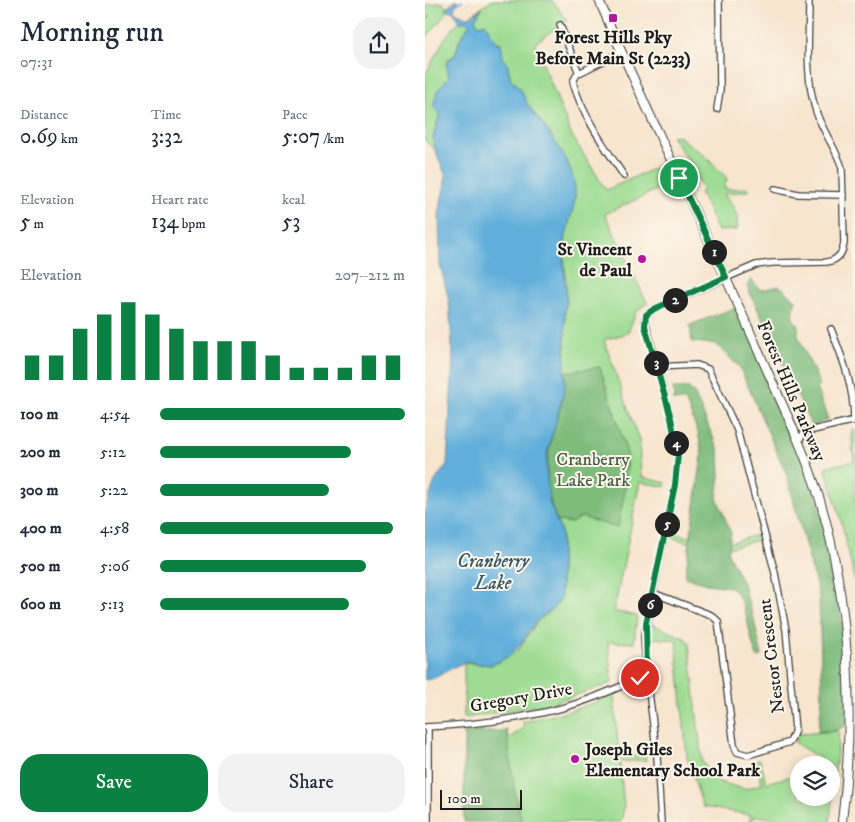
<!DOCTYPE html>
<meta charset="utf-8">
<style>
body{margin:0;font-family:"IM FELL DW Pica",serif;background:#f2f2f3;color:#1f2937;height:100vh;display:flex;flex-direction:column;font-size:19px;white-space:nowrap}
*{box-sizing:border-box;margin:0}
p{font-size:16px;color:#747a83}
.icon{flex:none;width:28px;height:28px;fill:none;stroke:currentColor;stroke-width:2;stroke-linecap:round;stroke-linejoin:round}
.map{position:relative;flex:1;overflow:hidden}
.details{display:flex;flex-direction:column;background:#fff;width:425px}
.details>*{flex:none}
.tools{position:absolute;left:365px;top:756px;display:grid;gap:10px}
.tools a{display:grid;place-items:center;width:50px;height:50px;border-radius:50%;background:#fff;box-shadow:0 2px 12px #0003;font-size:25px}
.scale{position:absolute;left:15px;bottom:12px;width:82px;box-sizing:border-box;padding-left:5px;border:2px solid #1c1c1c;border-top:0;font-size:14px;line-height:18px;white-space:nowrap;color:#1c1c1c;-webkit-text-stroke:4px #fbf7ec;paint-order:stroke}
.pin{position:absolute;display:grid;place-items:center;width:42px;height:42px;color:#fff;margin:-21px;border:2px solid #fff;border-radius:50%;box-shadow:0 1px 5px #0007}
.km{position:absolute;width:25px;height:25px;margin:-12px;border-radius:50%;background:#222;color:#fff;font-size:14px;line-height:25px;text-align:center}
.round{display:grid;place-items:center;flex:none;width:52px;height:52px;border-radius:20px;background:#f2f2f3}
.head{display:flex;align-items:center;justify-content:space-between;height:85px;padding:0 20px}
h1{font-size:28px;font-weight:600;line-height:38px}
.stats{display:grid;grid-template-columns:repeat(3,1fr);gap:8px;height:85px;padding:5px 20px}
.stats div{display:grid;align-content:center}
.stats b{font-size:21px;font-weight:600}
.stats small{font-size:14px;font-weight:400}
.stats p{font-size:14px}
.chart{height:140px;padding:10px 20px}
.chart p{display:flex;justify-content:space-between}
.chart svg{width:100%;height:90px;margin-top:5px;stroke:#0b8043;stroke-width:6}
.button{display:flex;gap:10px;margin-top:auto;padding:10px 20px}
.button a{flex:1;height:58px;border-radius:20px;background:#0b8043;color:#fff;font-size:20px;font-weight:600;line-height:58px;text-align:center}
.button a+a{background:#f2f2f3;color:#1f2937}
ul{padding:0 20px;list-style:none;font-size:16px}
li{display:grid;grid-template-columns:80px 60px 1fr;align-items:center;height:38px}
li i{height:12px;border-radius:6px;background:#0b8043}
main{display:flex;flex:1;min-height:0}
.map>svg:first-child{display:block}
</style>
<main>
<section class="details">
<div class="head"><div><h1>Morning run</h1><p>07:31</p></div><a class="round"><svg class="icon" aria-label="share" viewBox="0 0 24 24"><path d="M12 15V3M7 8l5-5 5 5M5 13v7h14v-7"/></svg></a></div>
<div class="stats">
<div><p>Distance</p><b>0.69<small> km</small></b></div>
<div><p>Time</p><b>3:32</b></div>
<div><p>Pace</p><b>5:07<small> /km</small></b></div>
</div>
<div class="stats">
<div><p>Elevation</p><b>5<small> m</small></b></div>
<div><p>Heart rate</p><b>134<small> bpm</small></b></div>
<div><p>kcal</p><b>53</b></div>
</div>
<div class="chart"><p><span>Elevation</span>207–212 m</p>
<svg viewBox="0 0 160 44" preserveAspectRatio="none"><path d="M5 44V32M15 44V32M25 44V19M35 44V12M45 44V6M55 44V12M65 44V19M75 44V25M85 44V25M95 44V25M105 44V32M115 44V38M125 44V38M135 44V38M145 44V32M155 44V32"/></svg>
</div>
<ul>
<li><b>100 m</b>4:54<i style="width:100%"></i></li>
<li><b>200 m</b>5:12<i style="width:78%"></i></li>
<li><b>300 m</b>5:22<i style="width:69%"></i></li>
<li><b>400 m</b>4:58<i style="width:95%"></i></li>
<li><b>500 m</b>5:06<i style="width:84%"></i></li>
<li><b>600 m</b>5:13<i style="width:77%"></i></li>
</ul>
<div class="button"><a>Save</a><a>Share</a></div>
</section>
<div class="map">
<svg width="430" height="822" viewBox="0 0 430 822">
<rect width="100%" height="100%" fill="#fbf7ec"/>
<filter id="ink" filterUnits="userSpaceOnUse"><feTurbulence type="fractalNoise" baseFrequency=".02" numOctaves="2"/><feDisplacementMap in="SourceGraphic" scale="10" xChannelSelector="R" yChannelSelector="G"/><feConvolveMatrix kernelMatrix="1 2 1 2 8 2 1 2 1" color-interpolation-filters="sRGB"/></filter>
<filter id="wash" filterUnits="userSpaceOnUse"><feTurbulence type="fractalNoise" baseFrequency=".0096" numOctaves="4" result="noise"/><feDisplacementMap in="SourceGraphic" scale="20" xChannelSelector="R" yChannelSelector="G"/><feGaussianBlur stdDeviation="1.12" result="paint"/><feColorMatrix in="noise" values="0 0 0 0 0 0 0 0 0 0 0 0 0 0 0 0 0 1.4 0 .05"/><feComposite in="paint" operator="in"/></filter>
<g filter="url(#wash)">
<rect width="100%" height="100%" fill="#f7e5ce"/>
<g fill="#9ddc92" stroke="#5c7c57">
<path d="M67,0h60l15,20 -32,23 37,93 34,54 55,-25 8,19 -64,30 42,89 -11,9 -8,21 -24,7 35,100 2,37 25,6 -1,4 -25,-5 -26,129 23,5 -3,27 -26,-1 4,41 -63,21 -85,14v-55l27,2 20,-10 7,-5 20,-30 8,-5 15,-19v-64l-12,-31 -2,-47 18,-66 -1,-79 3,-5 -3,-53 2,-23 9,-30 -7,-34 -20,-33 -21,-27 -12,-22 -4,-2 -4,-17 -4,-3 -2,-16 -7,-5 -9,-16 -6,2 -4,-5 7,-12 -11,7z"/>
<path d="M17,2l7,8 -24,29v-20l6,-3 -6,2v-12z"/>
<path d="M34,21l2,2 4,-2 5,2 -10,16 -5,16 -7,4 1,18 -11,14 -5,16 7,6 -7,25 1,10 -9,-7v-66l20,-37z"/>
<path d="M252,135l27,20 23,23 -3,11 25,-1v3l-25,3c10,12 15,21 13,36l-19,1 -18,-39 3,-2 -12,-26 -20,-28z"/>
<path d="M430,429v153l-14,-62 -16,-53 29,-6 -3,-31z"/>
<path d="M246,532l49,14 40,-12 2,5 -44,12 -48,-14z"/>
<path d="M227,624l32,14 5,4 13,120 17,20 25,7 18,-5 -6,-24 4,-1 6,24 33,-9v24h32v-33h-18l8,-6 -26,-16 3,-9 41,-3 -9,91h-48l-3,-3 -24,-3 -3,6h-3l2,-7 -48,-8 -16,-49 -11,-118 -25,-2z"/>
<path d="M189,696l5,61 26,-2 1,5 -26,2 4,45 -3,15h-112l-6,-80 21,-14 -1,-6 40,-9z"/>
</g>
<g fill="#7ebc7c" stroke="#4d6c4c">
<path d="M326,279l9,11 20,-4 16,14c-3,9 -7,18 2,24v12l22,49 -4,3 12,31 -16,8 -65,-141z"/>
<path d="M312,307c27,59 58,119 77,181 23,76 33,158 33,237l-13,6 -16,1 4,-34 -3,-102 -33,-123 -46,-105 -24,-24 -24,-2 -2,-17z"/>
<path d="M175,367l28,89 -3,35 -7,37 -37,-11 -9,6 -15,-2c-14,-34 -12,-65 -1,-100 5,-15 11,-33 8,-49z"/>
<path d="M248,388h16l6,7 24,56 1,25 -3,22 14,35 -3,20 15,31 10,33 9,38 -4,3c-12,-24 -7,-51 -27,-71l-24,-3 -22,-7 17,-122 -4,-23 -13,-32 -11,1z"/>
<path d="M82,730l7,58 8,34h-58v-89z"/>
</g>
<path fill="#61afdb" stroke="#3e667c" d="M32,0l2,3 -5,4 1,5 11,5 7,-1 9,-8 -7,12 4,5 6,-2 12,20h4l2,17 4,3 4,17c9,4 12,17 18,26 18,26 50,59 46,93 -3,19 -11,35 -11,55 -1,19 5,39 1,56v78l-18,66 -1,13 3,34 12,31v64c-3,13 -14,15 -23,24 -16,18 -19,35 -45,44 -9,3 -20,-4 -30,-1 -13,4 -24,16 -38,17v-171l10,-28 12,-17 6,-105 -4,-58 -9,-37 -1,-50 7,-38 -12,-28 -1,-10 7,-25 -7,-6 4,-16 12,-14 -3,-14 9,-8 5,-16 10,-16 -5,-2 -4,2 -7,-11 -9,-3z"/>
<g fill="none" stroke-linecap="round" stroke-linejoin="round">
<path stroke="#61afdb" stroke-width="2" d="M34,3l3,-3"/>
</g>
</g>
<g filter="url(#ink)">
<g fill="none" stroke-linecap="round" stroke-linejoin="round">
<defs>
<g id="minor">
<path d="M135,25l19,48"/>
<path d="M196,52l-44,22 -4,8c8,31 33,67 51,94"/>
<path d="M292,109l3,-19 -1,-90"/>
<path d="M350,189l23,5 45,1"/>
<path d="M406,329c12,30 23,58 23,92"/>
<path d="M374,440l6,-8 50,-12"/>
<path d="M228,593l58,22 7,6 16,124 3,7 11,3 42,-13 5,-12 -9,-100 -11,-57 -38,-143 -29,-61 -11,-4 -40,2"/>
<path d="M0,727c44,-2 90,-7 133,-18 31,-8 59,-21 89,-34"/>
<path d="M3,727v95"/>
<path d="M236,822l-4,-66 -11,-88 -2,-31 31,-152 3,-30 -7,-37 -26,-97 1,-6 8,-6 102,-44 16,-2 55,-1c11,-2 16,-9 17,-19l-2,-75c-6,-21 -21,-38 -27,-60 -10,-33 -6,-73 -6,-108"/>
</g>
<path id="secondary" d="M174,0c51,121 111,238 163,359 20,45 42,90 57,138 31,101 36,220 23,325"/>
</defs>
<use href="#minor" stroke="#3d3a37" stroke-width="8"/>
<use href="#secondary" stroke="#3d3a37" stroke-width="10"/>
<use href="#minor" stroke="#fff" stroke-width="5.5"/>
<use href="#secondary" stroke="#fff" stroke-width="8"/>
</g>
</g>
<g fill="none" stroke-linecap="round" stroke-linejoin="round" filter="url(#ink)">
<defs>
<path id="route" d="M215,678l7,-3 -1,-52 29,-138 3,-30 -7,-37 -26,-92 1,-11 8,-6 72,-32 -47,-99"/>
</defs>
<use href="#route" stroke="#fff" stroke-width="10"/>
<use href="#route" stroke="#0b8043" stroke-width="6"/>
</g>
<g fill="#b5179e" stroke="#fbf7ec" stroke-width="2">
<rect x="183" y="13" width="10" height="10" rx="2.5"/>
<circle cx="217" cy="259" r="5"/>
<circle cx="150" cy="759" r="5"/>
</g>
<g text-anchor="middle" stroke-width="4" stroke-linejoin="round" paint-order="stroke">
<g font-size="18" font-weight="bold" fill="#1c1c1c" stroke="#fbf7ec">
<text x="188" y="43">Forest Hills Pky<tspan x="188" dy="21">Before Main St (2233)</tspan></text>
<text x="207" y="255" text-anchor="end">St Vincent<tspan x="207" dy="21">de Paul</tspan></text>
<text x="160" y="755" text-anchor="start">Joseph Giles<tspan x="160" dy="21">Elementary School Park</tspan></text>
</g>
<g font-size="18" fill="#1c1c1c" stroke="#fbf7ec">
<text transform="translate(367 391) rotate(67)" y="6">Forest Hills Parkway</text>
<text transform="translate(346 656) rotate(-97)" y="6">Nestor Crescent</text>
<text transform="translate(96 697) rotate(-10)" y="6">Gregory Drive</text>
</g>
<g font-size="18" fill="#495f45" stroke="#fbf7ec">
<text x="168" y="465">Cranberry<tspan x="168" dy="21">Lake Park</tspan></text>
</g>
<g font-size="19" font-style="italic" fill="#385768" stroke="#fbf7ec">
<text x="68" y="567">Cranberry<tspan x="68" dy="22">Lake</tspan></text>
</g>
</g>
</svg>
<div class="tools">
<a><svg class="icon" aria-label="layers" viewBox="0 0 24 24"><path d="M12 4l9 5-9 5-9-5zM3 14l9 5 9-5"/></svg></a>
</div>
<div class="scale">100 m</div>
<div class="pin" style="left:254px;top:178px;background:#1e9e55"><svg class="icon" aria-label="arrive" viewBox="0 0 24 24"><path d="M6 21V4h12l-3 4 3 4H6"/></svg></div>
<div class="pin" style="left:215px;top:678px;background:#d93025"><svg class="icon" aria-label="check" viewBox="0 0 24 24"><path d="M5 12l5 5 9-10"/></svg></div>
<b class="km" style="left:289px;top:252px">1</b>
<b class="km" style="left:250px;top:300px">2</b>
<b class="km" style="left:231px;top:363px">3</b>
<b class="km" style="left:251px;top:443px">4</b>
<b class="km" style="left:242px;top:524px">5</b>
<b class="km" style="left:225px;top:605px">6</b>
</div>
</main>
